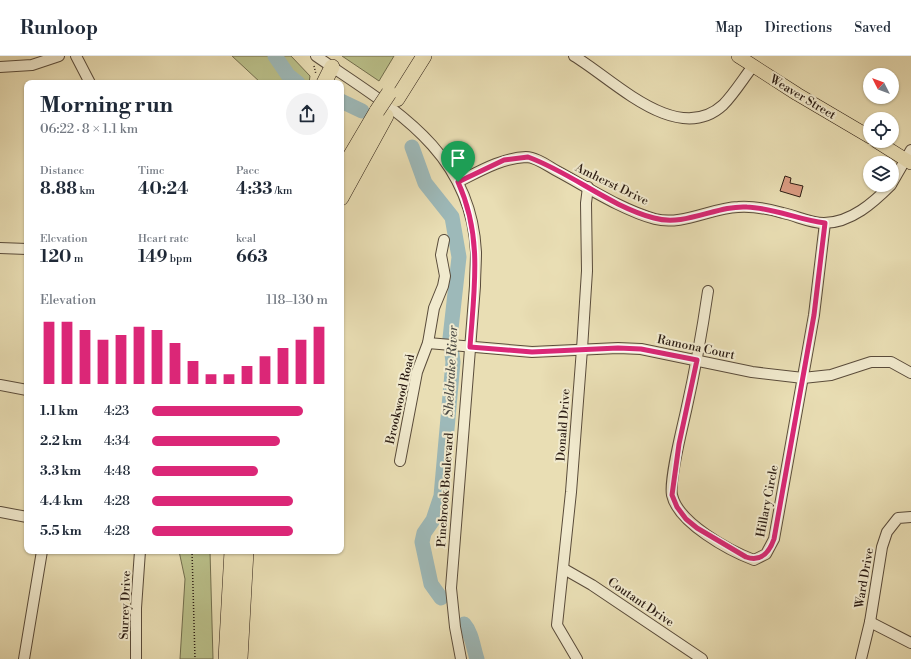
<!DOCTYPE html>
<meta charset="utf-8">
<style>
body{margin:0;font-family:"Libre Bodoni",serif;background:#f2f2f3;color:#1f2937;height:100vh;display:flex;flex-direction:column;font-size:15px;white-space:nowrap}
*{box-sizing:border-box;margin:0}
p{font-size:13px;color:#747a83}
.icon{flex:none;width:22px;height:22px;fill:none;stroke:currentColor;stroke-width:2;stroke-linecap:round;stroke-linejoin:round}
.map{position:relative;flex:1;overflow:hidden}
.panel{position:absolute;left:24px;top:24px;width:320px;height:474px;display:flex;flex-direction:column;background:#fff;border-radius:8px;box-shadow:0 1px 3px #0004}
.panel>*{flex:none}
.needle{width:26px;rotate:312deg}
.buttons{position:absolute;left:863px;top:12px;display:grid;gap:8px}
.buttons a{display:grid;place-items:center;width:36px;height:36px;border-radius:50%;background:#fff;box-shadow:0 1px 3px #0004;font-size:20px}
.pin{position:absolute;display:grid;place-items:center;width:34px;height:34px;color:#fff;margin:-41px -17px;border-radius:50% 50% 50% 0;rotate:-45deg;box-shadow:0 0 4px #0007}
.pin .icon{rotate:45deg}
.round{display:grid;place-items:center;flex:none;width:42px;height:42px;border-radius:21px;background:#f2f2f3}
.summary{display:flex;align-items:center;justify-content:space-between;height:68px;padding:0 16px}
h1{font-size:22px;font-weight:700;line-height:30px}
.figures{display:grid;grid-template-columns:repeat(3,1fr);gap:6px;height:68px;padding:4px 16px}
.figures div{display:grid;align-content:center}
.figures b{font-size:17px;font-weight:700}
.figures small{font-size:11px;font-weight:400}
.figures p{font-size:11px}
.chart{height:112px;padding:8px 16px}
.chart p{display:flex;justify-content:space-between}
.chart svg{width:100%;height:72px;margin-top:4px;stroke:#db2777;stroke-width:6}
ul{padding:0 16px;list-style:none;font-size:13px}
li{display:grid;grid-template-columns:64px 48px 1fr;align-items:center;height:30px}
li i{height:10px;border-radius:5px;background:#db2777}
header{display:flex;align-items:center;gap:24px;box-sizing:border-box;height:56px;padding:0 20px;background:#fff;border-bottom:1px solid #e0e1e3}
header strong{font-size:19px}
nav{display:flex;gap:22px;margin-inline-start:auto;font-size:14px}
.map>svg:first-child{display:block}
</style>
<header>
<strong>Runloop</strong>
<nav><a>Map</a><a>Directions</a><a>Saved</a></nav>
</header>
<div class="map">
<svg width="911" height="603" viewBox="0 0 911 603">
<rect width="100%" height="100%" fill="#e9deb4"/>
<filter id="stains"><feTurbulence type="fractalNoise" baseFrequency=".005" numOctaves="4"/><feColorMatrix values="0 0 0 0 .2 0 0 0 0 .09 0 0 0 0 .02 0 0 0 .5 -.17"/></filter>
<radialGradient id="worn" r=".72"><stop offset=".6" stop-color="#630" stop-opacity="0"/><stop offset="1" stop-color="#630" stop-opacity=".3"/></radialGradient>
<g fill="#bac08a" stroke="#726e4e">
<path d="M232,0h59l19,20 -1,7h-48z"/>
<path d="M342,0h52l-15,25z"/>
<path d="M179,495h31l3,108h-33l5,-80z"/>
</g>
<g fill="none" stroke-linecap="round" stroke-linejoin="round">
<g stroke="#9db9b9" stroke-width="15">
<path d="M275,0l13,19 10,8"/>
<path d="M341,45l21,10"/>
<path d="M412,91l13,36 27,34 7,40 -9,81 3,24 -12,134 -8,24 -9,13 -2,9 9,42 10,14"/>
<path d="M464,568c8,9 9,23 13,35"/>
</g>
</g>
<path fill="#dc9d84" stroke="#2b1c13" d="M785,120l6,2 -1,5 13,3 -3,11 -20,-6z"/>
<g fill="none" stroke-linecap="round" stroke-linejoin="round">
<defs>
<g id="minor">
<path d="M76,0l14,27"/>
<path d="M316,0c75,52 155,93 160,196 0,12 -1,23 -1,34l-24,302 4,39 6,32"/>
<path d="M574,0c39,23 103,91 149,49 11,-11 20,-26 30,-39"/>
<path d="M0,11l32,-2 27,-9"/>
<path d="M458,126c22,-11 44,-24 68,-25 10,0 22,9 31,14 30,16 65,39 98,48 27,7 56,-11 83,-12 15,-1 31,2 45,6 14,3 27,10 41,10 27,0 50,-21 67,-38"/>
<path d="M892,127l19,-33"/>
<path d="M0,192l27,1"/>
<path d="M708,235c-6,41 -13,80 -22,120 -4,18 -17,69 -14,84 6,28 58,56 82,65l12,-6 8,-15 40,-224 11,-92"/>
<path d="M428,287l104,9 86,-4 23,1 111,23 51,6 28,-3 40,-13h20l20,11"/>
<path d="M0,329l27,5"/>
<path d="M400,405l17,-89 11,-29 6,-35 9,-22 2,-10 -4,-21 3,-15"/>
<path d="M0,456l27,5"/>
<path d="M564,513l28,16 110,74"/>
<path d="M870,566l41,21"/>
<path d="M24,603l18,-108"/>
<path d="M136,603v-51l4,-57"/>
<path d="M577,603l-20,-34 14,-133 11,-143 5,-78 -1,-68 2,-16"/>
<path d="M861,603l9,-37 12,-75 5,-15 11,-14 13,-1"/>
</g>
<g id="major">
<path d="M738,0l59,38 73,43"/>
<path d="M876,85l35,22"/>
</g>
<g id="highway">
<path d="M324,27l8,-16"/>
<path d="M397,43l27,-43"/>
<path d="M341,116l36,-61"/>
<path d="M341,142l45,-82"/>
<path d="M226,603l6,-108"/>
<path d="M240,603l6,-108"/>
</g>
</defs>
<use href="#minor" stroke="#5a4c3b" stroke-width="12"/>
<use href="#major" stroke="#2b1c13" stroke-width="14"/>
<use href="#highway" stroke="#2b1c13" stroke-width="16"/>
<g stroke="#2b1c13" stroke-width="1.5" stroke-dasharray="1 2" stroke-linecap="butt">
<path d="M314,10l2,8"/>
<path d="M192,495l3,108"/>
</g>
<use href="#minor" stroke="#f1eace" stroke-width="10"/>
<use href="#major" stroke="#e9deb4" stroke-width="13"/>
<use href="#highway" stroke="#e9deb4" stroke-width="15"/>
<defs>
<path id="highway-bridge" d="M377,55l12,-18"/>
</defs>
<use href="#highway-bridge" stroke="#2b1c13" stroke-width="16" stroke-linecap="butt"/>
<use href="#highway-bridge" stroke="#e9deb4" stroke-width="15"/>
</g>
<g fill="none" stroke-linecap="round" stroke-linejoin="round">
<defs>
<path id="route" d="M528,101c44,16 81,49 126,61 31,9 63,-13 93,-11 27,1 52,13 78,16l-11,92 -40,224c-5,14 -13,23 -28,18l-49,-29 -11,-9 -9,-12 -5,-12 7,-51 18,-84 -56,-11 -23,-1 -86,4 -62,-5c4,-58 13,-110 -12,-165l46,-22z"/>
</defs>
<use href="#route" stroke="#fff" stroke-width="8"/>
<use href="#route" stroke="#db2777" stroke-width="5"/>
</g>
<g text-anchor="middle" stroke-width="4" stroke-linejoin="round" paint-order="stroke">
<g font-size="12" fill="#2b1c13" stroke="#f1eace">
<text transform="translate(803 41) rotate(31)" y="4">Weaver Street</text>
<text transform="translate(612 128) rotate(26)" y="4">Amherst Drive</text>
<text transform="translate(696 291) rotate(12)" y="4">Ramona Court</text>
<text transform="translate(400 343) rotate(-77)" y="4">Brookwood Road</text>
<text transform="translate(563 369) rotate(-86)" y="4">Donald Drive</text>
<text transform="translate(445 434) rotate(-86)" y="4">Pinebrook Boulevard</text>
<text transform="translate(767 445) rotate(-79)" y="4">Hillary Circle</text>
<text transform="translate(864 522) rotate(-80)" y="4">Ward Drive</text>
<text transform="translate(641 546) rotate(34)" y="4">Coutant Drive</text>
<text transform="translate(125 549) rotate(-88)" y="4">Surrey Drive</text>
</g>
<g font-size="13" font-style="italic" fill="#4d4b45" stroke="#f1eace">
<text transform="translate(450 315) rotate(-87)" y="5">Sheldrake River</text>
</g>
</g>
<rect width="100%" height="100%" filter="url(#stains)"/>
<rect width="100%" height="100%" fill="url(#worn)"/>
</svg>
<div class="buttons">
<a><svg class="needle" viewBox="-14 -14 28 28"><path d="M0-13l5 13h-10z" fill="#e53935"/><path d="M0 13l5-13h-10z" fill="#747a83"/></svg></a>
<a><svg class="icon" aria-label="locate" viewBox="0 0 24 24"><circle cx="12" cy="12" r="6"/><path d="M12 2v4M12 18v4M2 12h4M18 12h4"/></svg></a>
<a><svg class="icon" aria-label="layers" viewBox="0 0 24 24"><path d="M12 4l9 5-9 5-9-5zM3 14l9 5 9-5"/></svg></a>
</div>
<div class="pin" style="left:458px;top:126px;background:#1e9e55"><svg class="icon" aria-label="arrive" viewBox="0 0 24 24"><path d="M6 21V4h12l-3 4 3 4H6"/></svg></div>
<section class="panel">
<div class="summary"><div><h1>Morning run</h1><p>06:22 · 8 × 1.1 km</p></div><a class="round"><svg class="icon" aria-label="share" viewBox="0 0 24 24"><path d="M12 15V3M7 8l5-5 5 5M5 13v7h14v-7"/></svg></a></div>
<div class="figures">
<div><p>Distance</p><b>8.88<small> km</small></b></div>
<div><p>Time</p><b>40:24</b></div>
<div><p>Pace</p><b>4:33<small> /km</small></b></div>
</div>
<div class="figures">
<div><p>Elevation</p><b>120<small> m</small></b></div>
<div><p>Heart rate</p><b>149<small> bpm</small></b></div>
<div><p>kcal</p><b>663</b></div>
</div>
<div class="chart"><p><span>Elevation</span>118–130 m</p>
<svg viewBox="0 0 160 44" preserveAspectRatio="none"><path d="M5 44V6M15 44V6M25 44V11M35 44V17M45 44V14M55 44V9M65 44V11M75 44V19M85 44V30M95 44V38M105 44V38M115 44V33M125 44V27M135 44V22M145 44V17M155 44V9"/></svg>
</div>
<ul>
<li><b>1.1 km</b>4:23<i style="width:86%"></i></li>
<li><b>2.2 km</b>4:34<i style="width:73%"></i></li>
<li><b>3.3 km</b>4:48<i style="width:60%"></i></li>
<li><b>4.4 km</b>4:28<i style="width:80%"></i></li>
<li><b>5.5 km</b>4:28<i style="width:80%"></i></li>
</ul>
</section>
</div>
